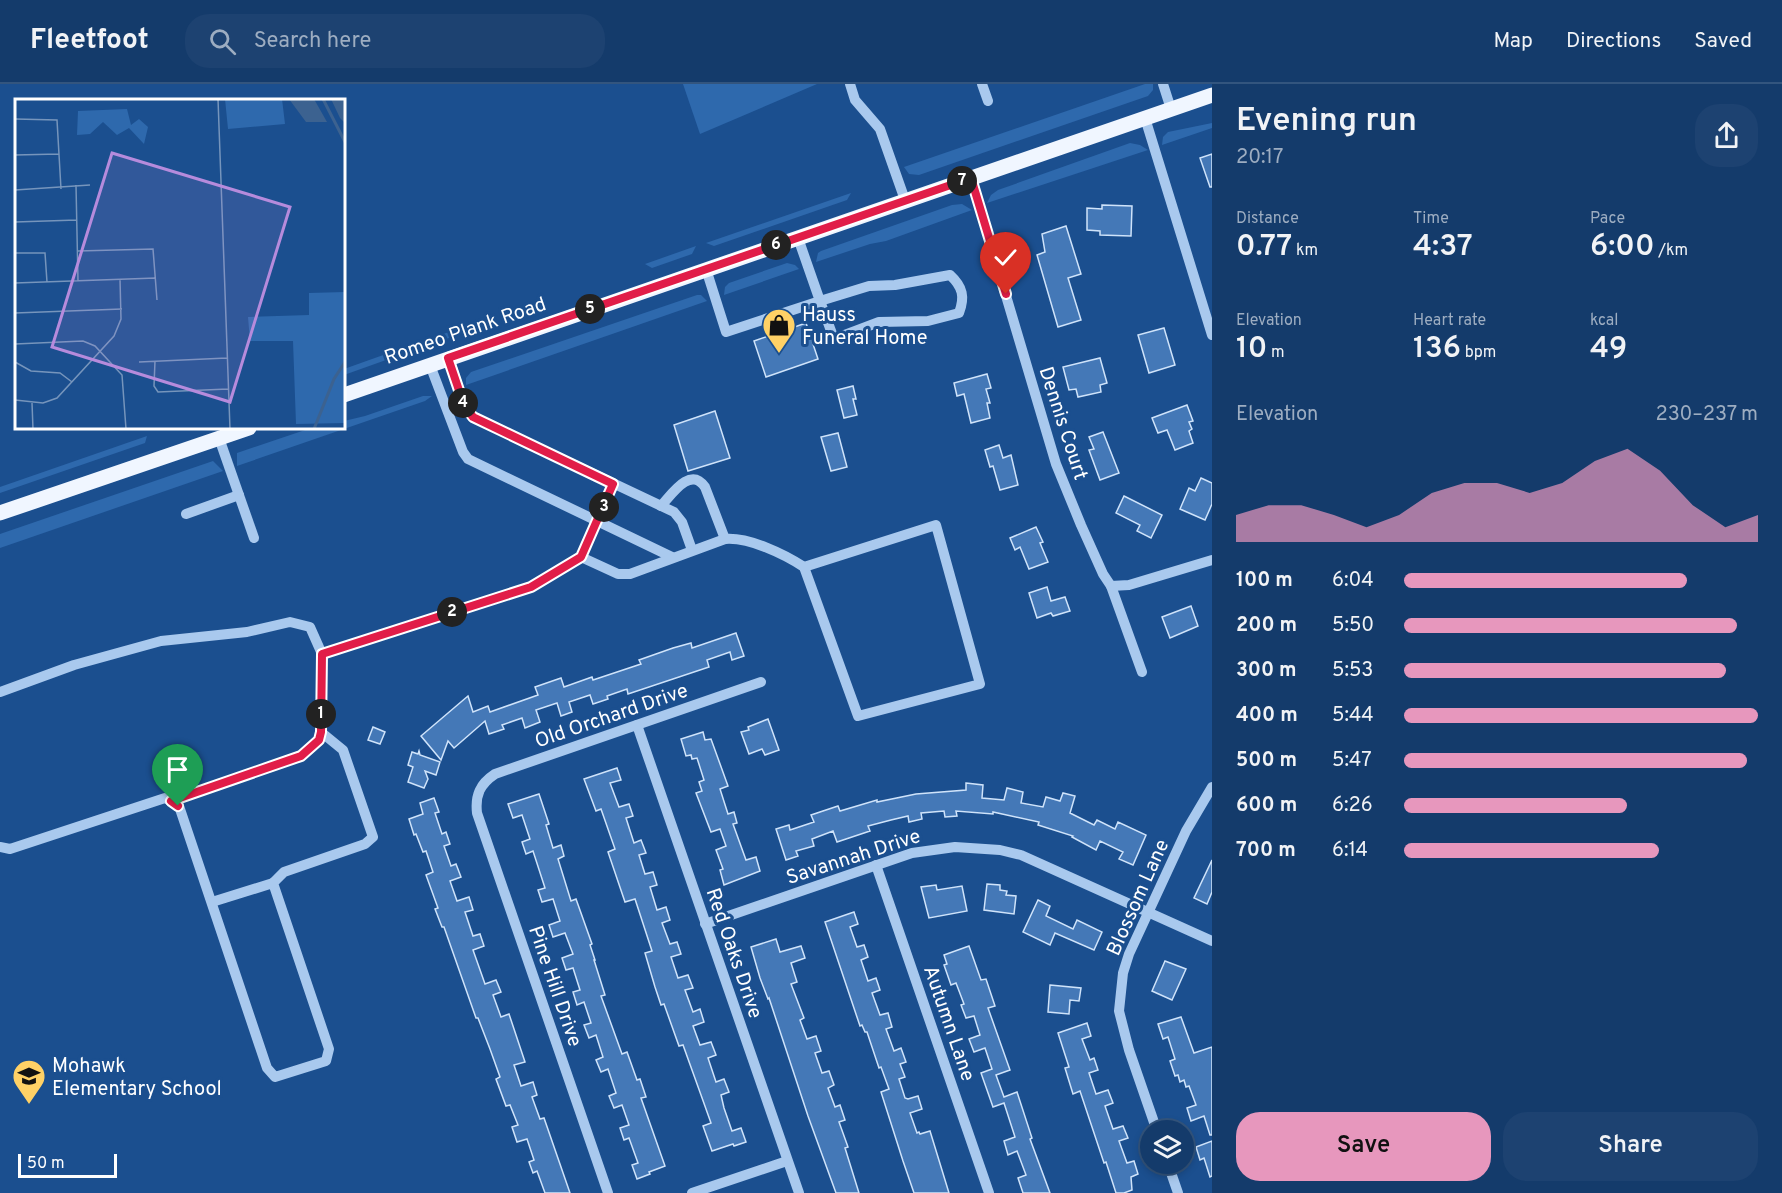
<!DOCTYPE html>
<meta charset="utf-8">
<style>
body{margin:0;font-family:Overpass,sans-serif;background:#1d4271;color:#f1f3f6;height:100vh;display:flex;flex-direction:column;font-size:22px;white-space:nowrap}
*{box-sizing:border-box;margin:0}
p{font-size:20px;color:#9dadc1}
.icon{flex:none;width:33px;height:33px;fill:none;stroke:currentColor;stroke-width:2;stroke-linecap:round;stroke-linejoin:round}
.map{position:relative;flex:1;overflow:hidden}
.details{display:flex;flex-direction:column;background:#143b6b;width:570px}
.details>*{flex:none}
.fabs{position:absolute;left:1140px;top:1036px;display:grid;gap:12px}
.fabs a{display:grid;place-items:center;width:54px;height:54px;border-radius:50%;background:#143b6b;box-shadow:0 3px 9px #0003,0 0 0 2px #33557e;font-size:30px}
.scale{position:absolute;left:18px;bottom:15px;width:99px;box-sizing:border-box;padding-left:6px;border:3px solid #fff;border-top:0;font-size:16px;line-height:21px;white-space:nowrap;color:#fff;-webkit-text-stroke:4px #1b4f8f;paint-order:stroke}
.pin{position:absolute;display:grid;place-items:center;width:51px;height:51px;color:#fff;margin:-62px -26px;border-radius:50% 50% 50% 0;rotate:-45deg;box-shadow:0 0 6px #0007}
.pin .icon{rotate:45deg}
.km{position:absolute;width:30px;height:30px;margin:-15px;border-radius:50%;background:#222;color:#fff;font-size:16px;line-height:30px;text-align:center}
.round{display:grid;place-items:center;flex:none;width:63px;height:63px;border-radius:24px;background:#1d4271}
.headline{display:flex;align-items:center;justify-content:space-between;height:102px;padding:0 24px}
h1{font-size:33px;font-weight:600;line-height:45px}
.metrics{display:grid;grid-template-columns:repeat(3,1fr);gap:9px;height:102px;padding:6px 24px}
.metrics div{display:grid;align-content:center}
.metrics b{font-size:30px;font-weight:600}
.metrics small{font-size:16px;font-weight:400}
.metrics p{font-size:16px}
.chart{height:168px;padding:12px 24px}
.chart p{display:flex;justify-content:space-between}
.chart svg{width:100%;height:108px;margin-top:6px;fill:#e797bd;opacity:.7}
.action{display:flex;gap:12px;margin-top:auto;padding:12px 24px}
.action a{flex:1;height:69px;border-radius:24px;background:#e797bd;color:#111;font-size:24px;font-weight:600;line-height:69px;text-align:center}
.action a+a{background:#1d4271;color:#f1f3f6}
ul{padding:0 24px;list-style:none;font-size:20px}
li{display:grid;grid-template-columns:96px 72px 1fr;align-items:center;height:45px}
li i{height:15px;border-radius:8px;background:#e797bd}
header{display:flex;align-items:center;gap:36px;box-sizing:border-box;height:84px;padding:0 30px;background:#143b6b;border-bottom:2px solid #33557e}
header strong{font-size:28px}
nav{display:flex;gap:33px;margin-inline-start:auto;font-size:21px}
.search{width:420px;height:54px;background:#1d4271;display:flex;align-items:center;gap:15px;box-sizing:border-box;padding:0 21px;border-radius:24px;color:#9dadc1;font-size:22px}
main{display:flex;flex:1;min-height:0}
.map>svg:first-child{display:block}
</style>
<header>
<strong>Fleetfoot</strong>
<div class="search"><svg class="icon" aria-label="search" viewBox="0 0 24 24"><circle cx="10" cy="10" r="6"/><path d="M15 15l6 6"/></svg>Search here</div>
<nav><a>Map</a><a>Directions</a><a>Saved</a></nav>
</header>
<main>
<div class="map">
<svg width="1212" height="1109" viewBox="0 0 1212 1109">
<rect width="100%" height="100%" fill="#1b4f8f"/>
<g fill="#2e69ad">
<path d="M683,0h134l-117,50z"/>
<path d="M1145,0h8v6l-5,6 -229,79 -10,-1 -5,-7z"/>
<path d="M1212,39v5l-50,17 1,-8 5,-5z"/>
<path d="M1130,59l10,2 8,5 -161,53 4,-8 7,-5z"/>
<path d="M851,109l-4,7 -133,46 -8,-3z"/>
<path d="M962,120l10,6 -86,31 -16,3 -54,18 2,-9 3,-2 131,-46z"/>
<path d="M696,162l-4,8 -40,14 -7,-4z"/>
<path d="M787,179l8,2 4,4 -75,26 1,-8 4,-4z"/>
<path d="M697,211h4l6,6 -241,84v-7l5,-6z"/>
<path d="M482,236l-3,8 -45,15 -7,-3z"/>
<path d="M417,259l-3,7 -70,25v-6z"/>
<path d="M423,312h9l-7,5 -188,65v-13l71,-24 36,-1v-7l21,-5z"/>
<path d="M147,352l-2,7 -145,50v-6z"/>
<path d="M213,377l10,10 -223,77v-14z"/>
</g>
<g fill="#4478b7" stroke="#cfe3fa" stroke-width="1.5">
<path d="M1212,70v33h-2l-10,-29z"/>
<path d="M1102,121l30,1 -1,30 -31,-1v-4l-13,-1v-22l15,1z"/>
<path d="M1066,142l15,48 -13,4 13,42 -23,7 -21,-72 8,-3 -3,-18z"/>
<path d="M806,239l12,36 -52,18 -12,-36z"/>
<path d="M1164,244l11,37 -26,8 -11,-38z"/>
<path d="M1100,274l7,25 -7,2 1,7 -23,5 -2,-8 -7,1 -6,-23z"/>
<path d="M987,290l4,14 -5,1 4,14h-3l3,15 -19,5 -7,-29 -7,2 -3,-13z"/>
<path d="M853,302l3,13h-3l4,16 -13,3 -7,-28z"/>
<path d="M1187,321l6,16 -4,1 3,7 -3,2 4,12 -18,7 -8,-20 -9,3 -6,-15z"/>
<path d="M715,327l15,47 -42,13 -14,-46z"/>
<path d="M1103,348l16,41 -19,7 -11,-30 5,-1 -5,-12z"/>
<path d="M838,349l9,34 -16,4 -10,-34z"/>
<path d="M999,361l4,13 8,-3 7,30 -18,5 -7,-24 -3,1 -5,-17z"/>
<path d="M1201,394l11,5v21l-7,16 -25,-11 9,-21 6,3z"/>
<path d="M1124,412l38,19 -11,23 -14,-7 3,-6 -24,-12z"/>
<path d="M1036,443l7,15 -3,1 8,19 -19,7 -9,-22 -5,3 -5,-12z"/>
<path d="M1047,503l4,14 14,-4 5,14 -17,5 -2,-3 -14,5 -8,-25z"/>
<path d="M1191,522l7,20 -28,12 -8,-21z"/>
<path d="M736,549l8,23 -12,4 -2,-8 -23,8 2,7 -81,27 -1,-5 -20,7 1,3 -15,5 -3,-9 -21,7 3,10 -11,4 -4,-13 -21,7 4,12 -15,6 -3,-10 -20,7 2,4 -15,5 -4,-13 -31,27 -6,-7 -7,19 -20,-24 47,-40 5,16 15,-6 2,6 48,-17 -3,-8 26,-9 3,9 28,-10 1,3 48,-16 -2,-4 34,-12 18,-5 1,5z"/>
<path d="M768,635l11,31 -14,5 -3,-6 -13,5 -8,-22 8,-2 -1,-3z"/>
<path d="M373,643l12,5 -5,12 -12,-4z"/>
<path d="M703,648l2,8 6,-1 17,47 -8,3 8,25 6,-2 3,11 -4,1 13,36 10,-3 4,14 -36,14 -4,-15 3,-1 -7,-19 10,-4 -6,-17 -9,3 -15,-39 6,-2 -3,-9 5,-2 -7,-22 -5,1 -1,-4 -5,1 -5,-17z"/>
<path d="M419,667l1,4 20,7 -4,13 -11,-4 3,8 -4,9 -16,-6 5,-15 -5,-2 4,-13 6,2z"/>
<path d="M617,684l4,12 -11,3 9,24 10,-3 4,12 -7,2 8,25 7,-3 5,13 -7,2 6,19 8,-2 4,13 -7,2 7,23 9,-3 4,13 -8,3 8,21 7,-2 4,12 -10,3 7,21 10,-3 5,13 -8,2 8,22 7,-3 4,13 -11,4 7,19 11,-3 5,13 -8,3 8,24 8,-3 5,13 -8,3 3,13 8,23 9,-3 5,14 -12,4 -1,-2 -21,7 -9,-25 8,-3 -10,-28 -18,-50 -4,1 -15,-42 -3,1 -6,-18 -10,-34 7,-2 -17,-52 -10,3 -17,-50 7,-3 -14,-40 -5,2 -12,-32z"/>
<path d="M966,699l17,2 -1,13 22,2 3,-12 16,4 -2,11 22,4 3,-10 14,4 3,-8 12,3 -5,17 24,12 3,-5 18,9 3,-7 28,13 -13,30 -14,-6 4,-7 -23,-11 -4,9 -24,-13 1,-1 -35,-11 1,-3 -46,-10v2l-37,-3 1,5 -12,1 -1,-6 -23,2 1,6 -13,3 -1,-6 -17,4 -23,6 2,5 -33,11 -4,-11 -21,8 2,7 -18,5 2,5 -12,4 -10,-31 13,-4 1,5 24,-8 -3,-7 27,-9 2,5 37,-11v2l39,-8 50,-4z"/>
<path d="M539,710l10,30 -3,1 7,23 8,-3 3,11 -6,3 13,42 5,-2 16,45 -2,1 5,15h-1l11,35 -4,1 21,58 5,-2 10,28 3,-1 6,18 -5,1 24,68 -16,6 1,2 -13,5 -5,-14 6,-2 -9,-25 -5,2 -4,-12 9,-3 -7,-20 -8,3 -5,-12 7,-3 -8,-24 -7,3 -5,-12 7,-3 -7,-22 -7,3 -5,-13 7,-2 -7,-21 -7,3 -4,-13 7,-2 -7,-22 -7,2 -4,-12 11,-4 -8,-21 -12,4 -4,-12 11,-4 -7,-22 -11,3 -4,-12 7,-2 -12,-37 -7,3 -4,-12 8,-3 -8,-24 -9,3 -5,-14z"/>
<path d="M434,714l5,14 -4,1 7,21 4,-2 4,12 -6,2 7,20 5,-2 5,13 -11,4 7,20 12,-4 4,13 -8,2 8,24 7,-2 4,12 -11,4 12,34 11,-4 5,12 -8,3 8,22 8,-3 16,48 -11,3 7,21 12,-4 4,13 -5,2 8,22 4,-1 26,75h-25l-8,-22 -4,2 -4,-11 5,-2 -7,-21 -10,3 -5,-15 6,-2 -8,-20 -4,1 -10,-27 4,-2 -10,-28 -12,-31h-2l-32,-91h-2l-7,-18 3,-1 -12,-33 7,-3 -7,-21 -3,1 -7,-18 -2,1 -5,-16 14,-5 -3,-11z"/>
<path d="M1212,776v32l-5,12 -13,-6z"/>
<path d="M987,800l13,1v5l7,1 -1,4 10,1 -2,18 -30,-4z"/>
<path d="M936,801l1,5 25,-4 5,25 -38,7 -8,-31z"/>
<path d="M1038,816l12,6 -4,10 27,13 4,-9 25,12 -8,18 -39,-17 -5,12 -27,-13z"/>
<path d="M854,828l4,12 -8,3 7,20 7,-2 4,12 -7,3 7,21 8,-3 4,12 -8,3 8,22 8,-2 4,14 -6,2 8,22 7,-3 5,14 -6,2 5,13 -6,2 6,19 3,1 10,-3 4,13 -12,4 7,20 2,-1 1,2 10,-3 19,62h-35l-11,-32 -22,-69 8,-3 -8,-22 -2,1 -12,-36h-2l-3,-7 -2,1 -35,-104z"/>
<path d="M776,855l4,13 21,-6 4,12 -14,5 6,19 -6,2 13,34 -4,2 7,19 9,-3 5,15 -6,2 7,20 7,-2 5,14 -6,3 7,19 5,-2 5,15 -6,2 9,25 -3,1 14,45h-23l-28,-77 -39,-118 -1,1 -8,-21 -9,-31z"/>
<path d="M969,862l12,34 5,-1 9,27 -7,2 22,62 -14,5 8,22 13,-5 15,46 -2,1 20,54h-27l-5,-15 8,-3 -9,-24 -9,4 -4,-14 11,-4 -11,-34 -11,4 -12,-34 11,-4 -7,-21 -11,4 -5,-13 11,-4 -6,-19 -8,2 -5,-13 3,-1 -8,-21 -5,2 -7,-20 3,-1 -3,-9z"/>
<path d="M1165,877l21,8 -14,31 -20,-9z"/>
<path d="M1050,901l31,3 -2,13 -9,-1 -1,14 -21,-2z"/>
<path d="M1181,933l13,36 18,-6v88h-2l-6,-19 -13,5 -4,-13 9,-3 -7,-19 -3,1 -2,-7 -4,2 -2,-7 -3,1 -5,-15 5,-2 -7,-22 -5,2 -5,-15z"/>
<path d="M1087,939l4,13 -9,3 8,21 4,-2 4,12 -9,3 7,21 12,-4 5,13 -8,3 8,23 10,-3 5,12 -9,3 8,22 7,-2 4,13 -7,3 1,13 -8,3h-8l-10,-31 -2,1 -24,-72 -7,3 -8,-26 4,-1 -11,-34z"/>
<path d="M1212,1057v35l-2,1 -6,-19 -4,2 -4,-13z"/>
</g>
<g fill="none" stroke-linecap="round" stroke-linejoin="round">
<g stroke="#a9c9ee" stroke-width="10">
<path d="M850,0l5,16 25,29 25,71"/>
<path d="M982,0l6,17"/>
<path d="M1163,0l8,25"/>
<path d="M1145,34l67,217"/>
<path d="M971,94l85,286 25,61 22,49 8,12 31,86"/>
<path d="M706,185l20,63 94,-31 -22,-63"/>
<path d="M950,191c13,12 15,22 9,38l-31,8 -49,1 -45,17 -14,-38 49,-15 26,-1z"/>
<path d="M449,274l15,47 9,12 201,95 8,10 10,28"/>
<path d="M430,281l33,87 5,7 204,98"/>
<path d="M219,354l35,100"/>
<path d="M613,400l-32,73 37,17h12l95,-35c24,-2 59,15 79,28l54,149 122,-32 -44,-159 -132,42"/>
<path d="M661,422c11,-12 29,-40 44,-19l20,52"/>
<path d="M186,430l53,-19"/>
<path d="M1111,502l18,-1 83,-25"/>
<path d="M0,608l74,-27 87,-24 86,-9 43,-10 20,5 12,27"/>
<path d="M637,641l162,468"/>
<path d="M171,717l130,-45 18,-16 2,-8 1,-78 208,-67 51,-30"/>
<path d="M0,763l10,2 155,-51 14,8 88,262 8,9 51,-16 3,-12 -56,-166 11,-11 81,-28 8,-7 -30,-87 -22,-18"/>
<path d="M876,781l113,328"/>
<path d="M212,818l61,-19"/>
<path d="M705,840l207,-71 43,-6 45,3 21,5 191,86"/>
<path d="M1157,1047l-28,-81 -10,-39 4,-38 6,-19 57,-123 26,-44"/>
<path d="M1168,1080l10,29"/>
<path d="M608,1109l-131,-380c-2,-18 3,-29 18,-39l266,-92"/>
<path d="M692,1109l95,-32"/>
</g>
<g stroke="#f0f6ff" stroke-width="15">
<path d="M344,311l868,-300"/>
<path d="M0,429l249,-85"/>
</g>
</g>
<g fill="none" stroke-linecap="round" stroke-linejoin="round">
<defs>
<path id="route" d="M178,722l-7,-5 130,-45 18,-16 2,-8 1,-78 209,-67 50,-30 32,-73 -140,-67 -9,-12 -16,-47 523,-180 35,116"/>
</defs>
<use href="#route" stroke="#fff" stroke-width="12"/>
<use href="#route" stroke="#e11d48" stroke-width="8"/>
</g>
<defs>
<symbol id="shop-pin" viewBox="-11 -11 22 30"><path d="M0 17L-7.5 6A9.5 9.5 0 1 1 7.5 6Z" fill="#ffd166" stroke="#1b4f8f"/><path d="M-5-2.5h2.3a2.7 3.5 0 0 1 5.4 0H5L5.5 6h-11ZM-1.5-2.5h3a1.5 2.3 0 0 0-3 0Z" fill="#111"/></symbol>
<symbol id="school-pin" viewBox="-11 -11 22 30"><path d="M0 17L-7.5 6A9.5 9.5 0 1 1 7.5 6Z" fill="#ffd166" stroke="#1b4f8f"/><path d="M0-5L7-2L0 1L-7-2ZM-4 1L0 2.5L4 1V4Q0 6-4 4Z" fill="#111"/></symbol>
</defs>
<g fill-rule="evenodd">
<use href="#shop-pin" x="760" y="222" width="38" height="52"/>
<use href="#school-pin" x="10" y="973" width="38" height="52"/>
</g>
<g text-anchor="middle" stroke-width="6" stroke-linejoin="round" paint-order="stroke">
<g font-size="20" fill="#fff" stroke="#1b4f8f" text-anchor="start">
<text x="802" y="237">Hauss<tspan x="802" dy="23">Funeral Home</tspan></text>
<text x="52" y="988">Mohawk<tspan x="52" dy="23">Elementary School</tspan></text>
</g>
<g font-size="20" fill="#fff" stroke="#1b4f8f">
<text transform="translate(465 246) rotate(-19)" y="7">Romeo Plank Road</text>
<text transform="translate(1064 339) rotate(72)" y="7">Dennis Court</text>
<text transform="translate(611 631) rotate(-19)" y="7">Old Orchard Drive</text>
<text transform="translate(853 772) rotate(-18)" y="7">Savannah Drive</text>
<text transform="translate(1137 813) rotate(-66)" y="7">Blossom Lane</text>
<text transform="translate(735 869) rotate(71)" y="7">Red Oaks Drive</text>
<text transform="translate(556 902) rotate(71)" y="7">Pine Hill Drive</text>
<text transform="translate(950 939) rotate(71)" y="7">Autumn Lane</text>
</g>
</g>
<g transform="translate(15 15)">
<rect width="330" height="330" fill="#1b4f8f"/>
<path d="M210,0h57l3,25 -57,5zM112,10l4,16 8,-6 9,8 -4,17 -15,-16 -12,7 -14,-13 -13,12 -13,1 1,-24zM330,193v131l-49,1 -3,-83h-43l-2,-24 61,-2v-22z" fill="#2e69ad"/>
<path d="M274,0h25l13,23h-21zM316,0h14v24l-5,-5z" fill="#3c6290"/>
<path fill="none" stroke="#3c6290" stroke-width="3" d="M308,0l22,43M299,330l20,-50 11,-17"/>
<path fill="none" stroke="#7695bc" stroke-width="1.5" d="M203,0l12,330M0,20l42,1 4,69M0,56l44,-1M61,86l2,96M0,91l75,-5M0,123l62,-2M63,152l75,-2 4,51M0,154h30l2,29M0,184l141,-5M0,214l107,-4M0,245l68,-3 12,5 27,29 4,54M140,262l-1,25 4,6 70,-3M0,263l16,9 29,2 12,9M124,263l88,-4M0,301l28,3 14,-5 57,-62 7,-17 -1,-40M17,304l1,26"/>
<path fill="#b68bdc" fill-opacity="0.15" stroke="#b68bdc" stroke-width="3" d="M97,54l178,54 -60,195 -178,-55z"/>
<rect width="330" height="330" fill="none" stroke="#fff" stroke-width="3"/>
</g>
</svg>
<div class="fabs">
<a><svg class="icon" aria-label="layers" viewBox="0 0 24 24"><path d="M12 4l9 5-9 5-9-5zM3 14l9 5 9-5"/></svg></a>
</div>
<div class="scale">50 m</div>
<div class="pin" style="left:178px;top:722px;background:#1e9e55"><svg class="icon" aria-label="arrive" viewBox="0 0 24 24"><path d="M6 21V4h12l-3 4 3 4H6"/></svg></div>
<div class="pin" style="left:1006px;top:210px;background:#d93025"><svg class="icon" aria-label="check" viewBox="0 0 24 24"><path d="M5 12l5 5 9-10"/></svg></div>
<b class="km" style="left:321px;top:630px">1</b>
<b class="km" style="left:452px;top:528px">2</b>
<b class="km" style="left:604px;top:423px">3</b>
<b class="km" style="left:463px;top:319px">4</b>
<b class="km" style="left:590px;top:225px">5</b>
<b class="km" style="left:776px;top:161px">6</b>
<b class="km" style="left:962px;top:97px">7</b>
</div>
<section class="details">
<div class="headline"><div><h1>Evening run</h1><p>20:17</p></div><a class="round"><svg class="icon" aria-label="share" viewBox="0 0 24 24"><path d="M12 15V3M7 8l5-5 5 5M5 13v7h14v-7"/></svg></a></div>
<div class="metrics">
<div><p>Distance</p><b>0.77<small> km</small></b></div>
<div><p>Time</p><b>4:37</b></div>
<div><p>Pace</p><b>6:00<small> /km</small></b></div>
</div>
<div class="metrics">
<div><p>Elevation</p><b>10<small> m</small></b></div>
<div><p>Heart rate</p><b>136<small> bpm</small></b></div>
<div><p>kcal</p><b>49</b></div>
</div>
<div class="chart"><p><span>Elevation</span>230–237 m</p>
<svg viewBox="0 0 160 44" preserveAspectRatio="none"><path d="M0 44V33L10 29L20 29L30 33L40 38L50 33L60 24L70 20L80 20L90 24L100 20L110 11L120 6L130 15L140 29L150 38L160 33V44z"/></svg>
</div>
<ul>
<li><b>100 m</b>6:04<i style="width:80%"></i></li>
<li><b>200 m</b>5:50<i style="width:94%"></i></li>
<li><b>300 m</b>5:53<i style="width:91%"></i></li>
<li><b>400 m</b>5:44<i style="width:100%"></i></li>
<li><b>500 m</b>5:47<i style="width:97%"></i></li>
<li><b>600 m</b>6:26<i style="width:63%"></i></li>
<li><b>700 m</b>6:14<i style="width:72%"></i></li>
</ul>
<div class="action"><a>Save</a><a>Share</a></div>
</section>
</main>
